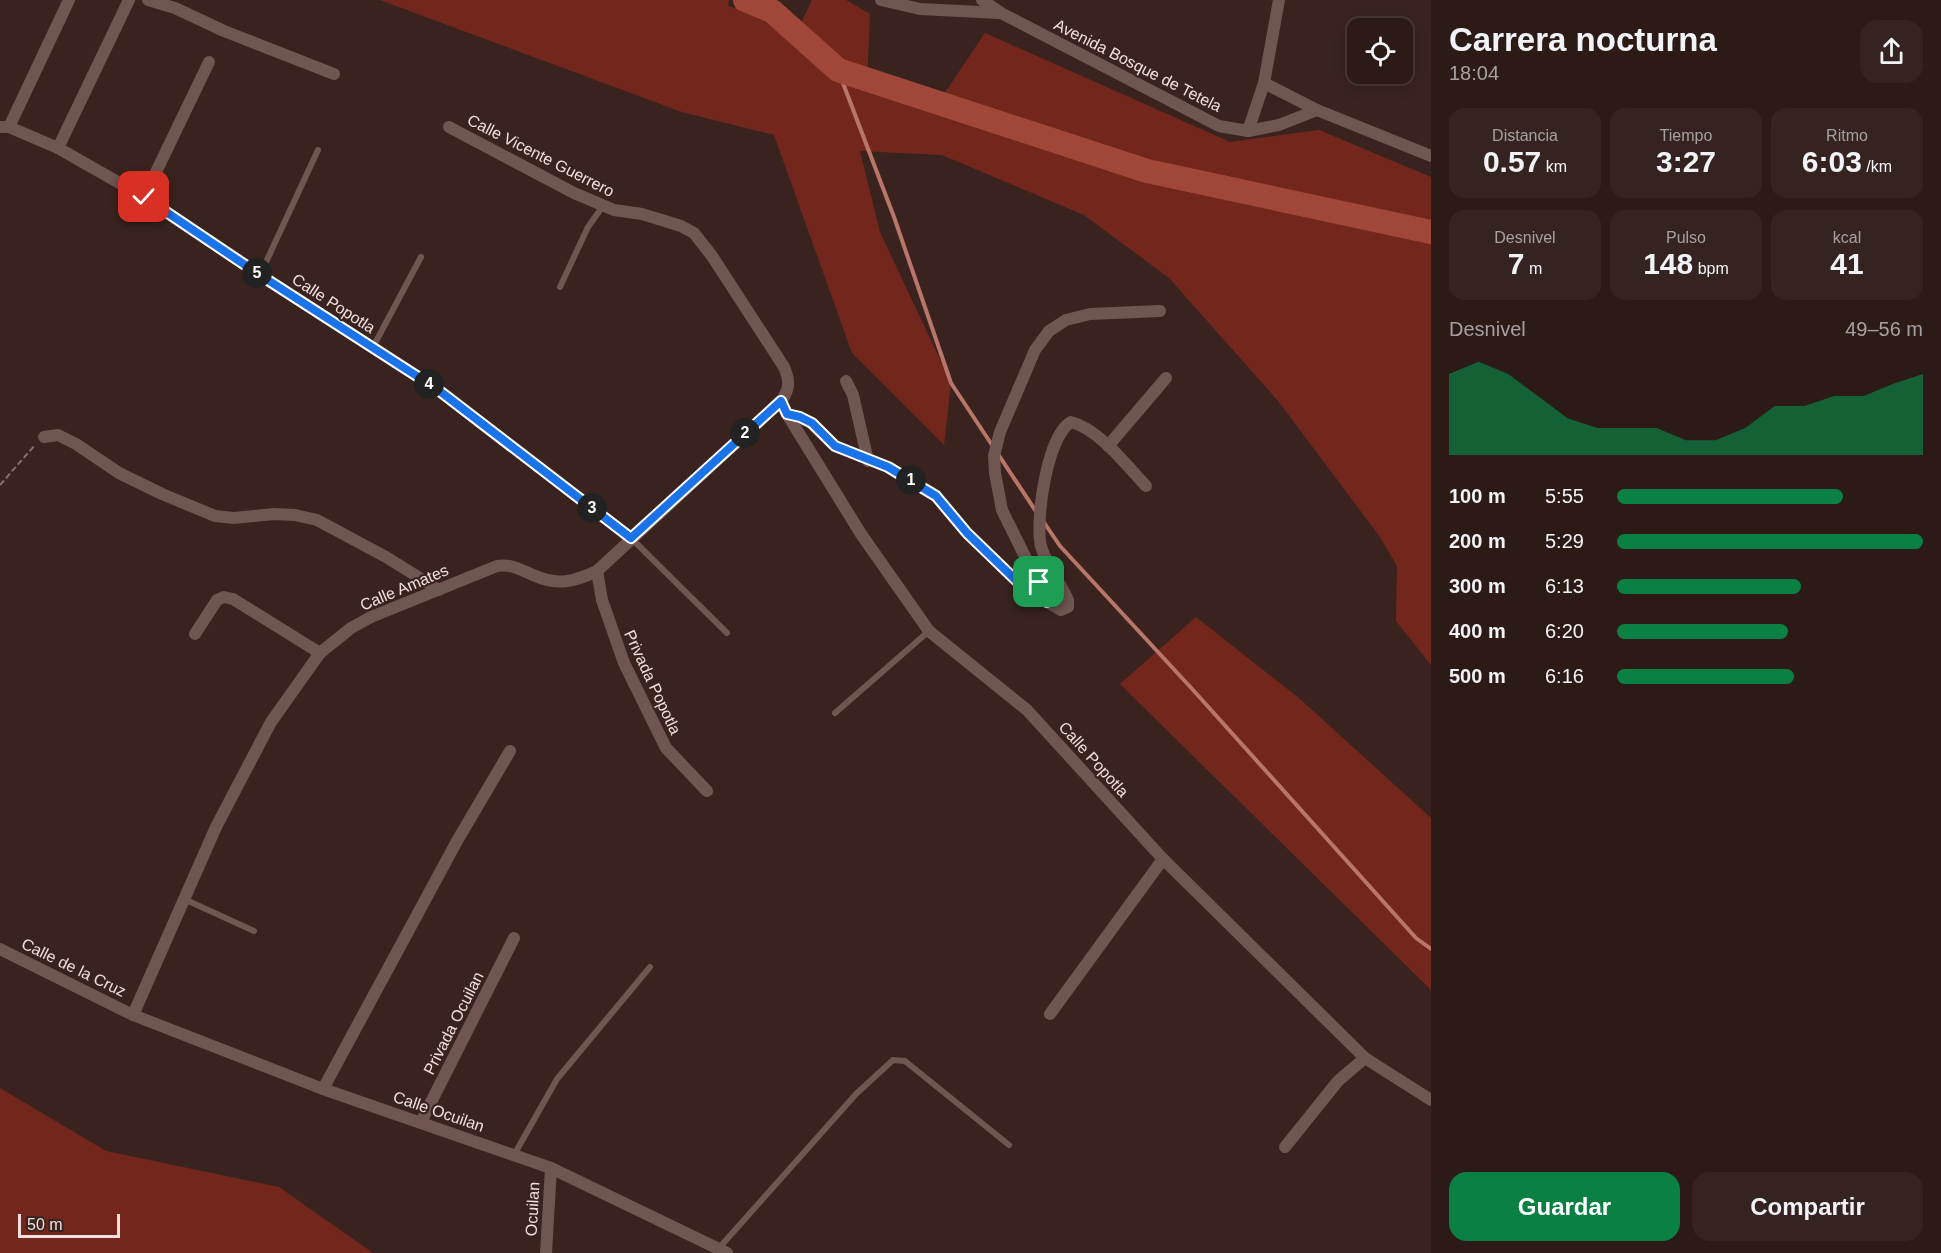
<!DOCTYPE html>
<html lang="es">
<meta charset="utf-8">
<style>
body{margin:0;font-family:Arial,sans-serif;background:#342320;color:#f1f3f6;height:100vh;display:flex;flex-direction:column;font-size:22px;white-space:nowrap}
*{box-sizing:border-box;margin:0}
p{font-size:20px;color:#a6a1a1}
.icon{flex:none;width:33px;height:33px;fill:none;stroke:currentColor;stroke-width:2;stroke-linecap:round;stroke-linejoin:round}
.map{position:relative;flex:1;overflow:hidden}
.panel{display:flex;flex-direction:column;background:#2c1a17;width:510px}
.panel>*{flex:none}
.tools{position:absolute;left:1347px;top:18px;display:grid;gap:12px}
.tools a{display:grid;place-items:center;width:66px;height:66px;border-radius:12px;background:#2c1a17;box-shadow:0 3px 15px #0003,0 0 0 2px #483836;font-size:30px}
.scale{position:absolute;left:18px;bottom:15px;width:102px;box-sizing:border-box;padding-left:6px;border:3px solid #f0e0dd;border-top:0;font-size:16px;line-height:21px;white-space:nowrap;color:#f0e0dd;-webkit-text-stroke:4px #3a231f;paint-order:stroke}
.pin{position:absolute;display:grid;place-items:center;width:51px;height:51px;color:#fff;margin:-26px;border-radius:12px;box-shadow:0 3px 9px #0006}
.km{position:absolute;width:30px;height:30px;margin:-15px;border-radius:50%;background:#222;color:#fff;font-size:16px;line-height:30px;text-align:center}
.round{display:grid;place-items:center;flex:none;width:63px;height:63px;border-radius:18px;background:#342320}
.overview{display:flex;align-items:center;justify-content:space-between;height:102px;padding:0 18px}
h1{font-size:33px;font-weight:800;line-height:45px}
.stats{display:grid;grid-template-columns:repeat(3,1fr);gap:9px;height:102px;padding:6px 18px}
.stats div{display:grid;align-content:center;border-radius:15px;background:#342320;text-align:center}
.stats b{font-size:30px;font-weight:800}
.stats small{font-size:16px;font-weight:400}
.stats p{font-size:16px}
.chart{height:168px;padding:12px 18px}
.chart p{display:flex;justify-content:space-between}
.chart svg{width:100%;height:108px;margin-top:6px;fill:#0b8043;opacity:.7}
.action{display:flex;gap:12px;margin-top:auto;padding:12px 18px}
.action a{flex:1;height:69px;border-radius:18px;background:#0b8043;color:#fff;font-size:24px;font-weight:800;line-height:69px;text-align:center}
.action a+a{background:#342320;color:#f1f3f6}
ul{padding:0 18px;list-style:none;font-size:20px}
li{display:grid;grid-template-columns:96px 72px 1fr;align-items:center;height:45px}
li i{height:15px;border-radius:8px;background:#0b8043}
main{display:flex;flex:1;min-height:0}
.map>svg:first-child{display:block}
</style>
<main>
<div class="map">
<svg width="1431" height="1253" viewBox="0 0 1431 1253">
<rect width="100%" height="100%" fill="#3a231f"/>
<g fill="#73271c">
<path d="M380,0h349l-1,6 71,21 13,-27h34l24,14 -3,69 77,11 41,-61 245,109 89,-12 112,47v488l-35,-44 1,-55 -17,-29 -101,-135 -110,-124 -85,-63 -142,-60 -82,-4 20,81 71,151 -7,62 -92,-92 -78,-218 -92,-23z"/>
<path d="M1196,617l104,82 131,119v172l-311,-306z"/>
<path d="M0,1088l106,63 173,36 94,66h-373z"/>
</g>
<g fill="none" stroke-linecap="round" stroke-linejoin="round">
<g stroke="#b8756a" stroke-width="4">
<path d="M838,70l56,147 57,166 43,65"/>
<path d="M998,454l39,59"/>
<path d="M1043,521l17,25 134,145 222,247 15,11"/>
</g>
<path stroke="#a04739" stroke-width="24" d="M745,0l27,11 66,59 309,101 284,61"/>
<path stroke="#836f6b" stroke-width="2" stroke-dasharray="6 3" stroke-linecap="butt" d="M0,485l35,-40"/>
<g stroke="#705651" stroke-width="6">
<path d="M260,275l58,-125"/>
<path d="M560,287l28,-60 15,-21"/>
<path d="M373,347l48,-90"/>
<path d="M632,539l95,94"/>
<path d="M835,713l94,-82"/>
<path d="M184,899l70,32"/>
<path d="M514,1155l43,-76 93,-112"/>
<path d="M719,1248l137,-154 37,-34 12,1 104,84"/>
</g>
<g stroke="#705651" stroke-width="12">
<path d="M148,0l27,8 49,23 110,43"/>
<path d="M881,0l39,9 79,4"/>
<path d="M982,0l19,13 218,113 29,5 31,-6 38,-15 114,46"/>
<path d="M1264,83l53,27"/>
<path d="M0,127h9l49,21 86,49 116,78 177,114 194,149"/>
<path d="M9,127l60,-127"/>
<path d="M1248,131l16,-48 15,-83"/>
<path d="M58,148l71,-148"/>
<path d="M144,197l65,-135"/>
<path d="M846,381l7,14 15,66"/>
<path d="M781,401l6,13 74,120 68,97 98,79 136,149 202,199 66,42"/>
<path d="M787,414l13,3 11,6 24,23 53,21 48,29 31,37 58,56 36,21 7,-3v-7c-8,-18 -22,-35 -27,-54 -6,-26 6,-110 30,-124 28,7 56,44 75,64"/>
<path d="M44,437l14,-2 18,9 43,29 43,21 53,22 19,2 40,-4 21,1 22,5 69,37 53,33"/>
<path d="M1108,446l58,-68"/>
<path d="M597,571l5,29 22,63 42,85 41,43"/>
<path d="M1047,601l-45,-91 -7,-37 -1,-17 6,-24 35,-82 14,-19 17,-11 24,-6 70,-3"/>
<path d="M195,634l22,-34 7,-3 9,2 87,54"/>
<path d="M0,949l133,66 190,74 228,79 176,85"/>
<path d="M1050,1014l113,-155"/>
<path d="M133,1015l83,-188 55,-105 49,-69 31,-25 20,-11 126,-51c15,-2 22,3 36,9 24,11 41,7 64,-4l184,-170c9,-12 9,-20 3,-34l-72,-111 -18,-23 -13,-7 -39,-12 -28,-4 -40,-17 -125,-66"/>
<path d="M323,1089l134,-248 53,-90"/>
<path d="M421,1122l93,-184"/>
<path d="M1285,1147l53,-66 27,-23"/>
<path d="M546,1253l5,-85"/>
</g>
</g>
<g fill="none" stroke-linecap="round" stroke-linejoin="round">
<defs>
<path id="route" d="M144,197l116,78 177,114 194,149 150,-137 6,13 13,3 12,6 23,23 53,21 48,29 31,37 58,56 22,13 -8,-20"/>
</defs>
<use href="#route" stroke="#fff" stroke-width="12"/>
<use href="#route" stroke="#1a73e8" stroke-width="8"/>
</g>
<g text-anchor="middle" stroke-width="4.5" stroke-linejoin="round" paint-order="stroke">
<g font-size="16" fill="#f0e0dd" stroke="#3a231f">
<text transform="translate(1138 65) rotate(27)" y="6">Avenida Bosque de Tetela</text>
<text transform="translate(541 155) rotate(27)" y="6">Calle Vicente Guerrero</text>
<text transform="translate(334 303) rotate(33)" y="6">Calle Popotla</text>
<text transform="translate(404 587) rotate(-23)" y="6">Calle Amates</text>
<text transform="translate(653 682) rotate(65)" y="6">Privada Popotla</text>
<text transform="translate(1094 759) rotate(48)" y="6">Calle Popotla</text>
<text transform="translate(74 967) rotate(26)" y="6">Calle de la Cruz</text>
<text transform="translate(453 1023) rotate(-63)" y="6">Privada Ocuilan</text>
<text transform="translate(439 1111) rotate(19)" y="6">Calle Ocuilan</text>
<text transform="translate(532 1209) rotate(-87)" y="6">Ocuilan</text>
</g>
</g>
</svg>
<div class="tools">
<a><svg class="icon" aria-label="locate" viewBox="0 0 24 24"><circle cx="12" cy="12" r="6"/><path d="M12 2v4M12 18v4M2 12h4M18 12h4"/></svg></a>
</div>
<div class="scale">50 m</div>
<div class="pin" style="left:1039px;top:582px;background:#1e9e55"><svg class="icon" aria-label="arrive" viewBox="0 0 24 24"><path d="M6 21V4h12l-3 4 3 4H6"/></svg></div>
<div class="pin" style="left:144px;top:197px;background:#d93025"><svg class="icon" aria-label="check" viewBox="0 0 24 24"><path d="M5 12l5 5 9-10"/></svg></div>
<b class="km" style="left:911px;top:480px">1</b>
<b class="km" style="left:745px;top:433px">2</b>
<b class="km" style="left:592px;top:508px">3</b>
<b class="km" style="left:429px;top:384px">4</b>
<b class="km" style="left:257px;top:273px">5</b>
</div>
<section class="panel">
<div class="overview"><div><h1>Carrera nocturna</h1><p>18:04</p></div><a class="round"><svg class="icon" aria-label="share" viewBox="0 0 24 24"><path d="M12 15V3M7 8l5-5 5 5M5 13v7h14v-7"/></svg></a></div>
<div class="stats">
<div><p>Distancia</p><b>0.57<small> km</small></b></div>
<div><p>Tiempo</p><b>3:27</b></div>
<div><p>Ritmo</p><b>6:03<small> /km</small></b></div>
</div>
<div class="stats">
<div><p>Desnivel</p><b>7<small> m</small></b></div>
<div><p>Pulso</p><b>148<small> bpm</small></b></div>
<div><p>kcal</p><b>41</b></div>
</div>
<div class="chart"><p><span>Desnivel</span>49–56 m</p>
<svg viewBox="0 0 160 44" preserveAspectRatio="none"><path d="M0 44V11L10 6L20 11L30 20L40 29L50 33L60 33L70 33L80 38L90 38L100 33L110 24L120 24L130 20L140 20L150 15L160 11V44z"/></svg>
</div>
<ul>
<li><b>100 m</b>5:55<i style="width:74%"></i></li>
<li><b>200 m</b>5:29<i style="width:100%"></i></li>
<li><b>300 m</b>6:13<i style="width:60%"></i></li>
<li><b>400 m</b>6:20<i style="width:56%"></i></li>
<li><b>500 m</b>6:16<i style="width:58%"></i></li>
</ul>
<div class="action"><a>Guardar</a><a>Compartir</a></div>
</section>
</main>
